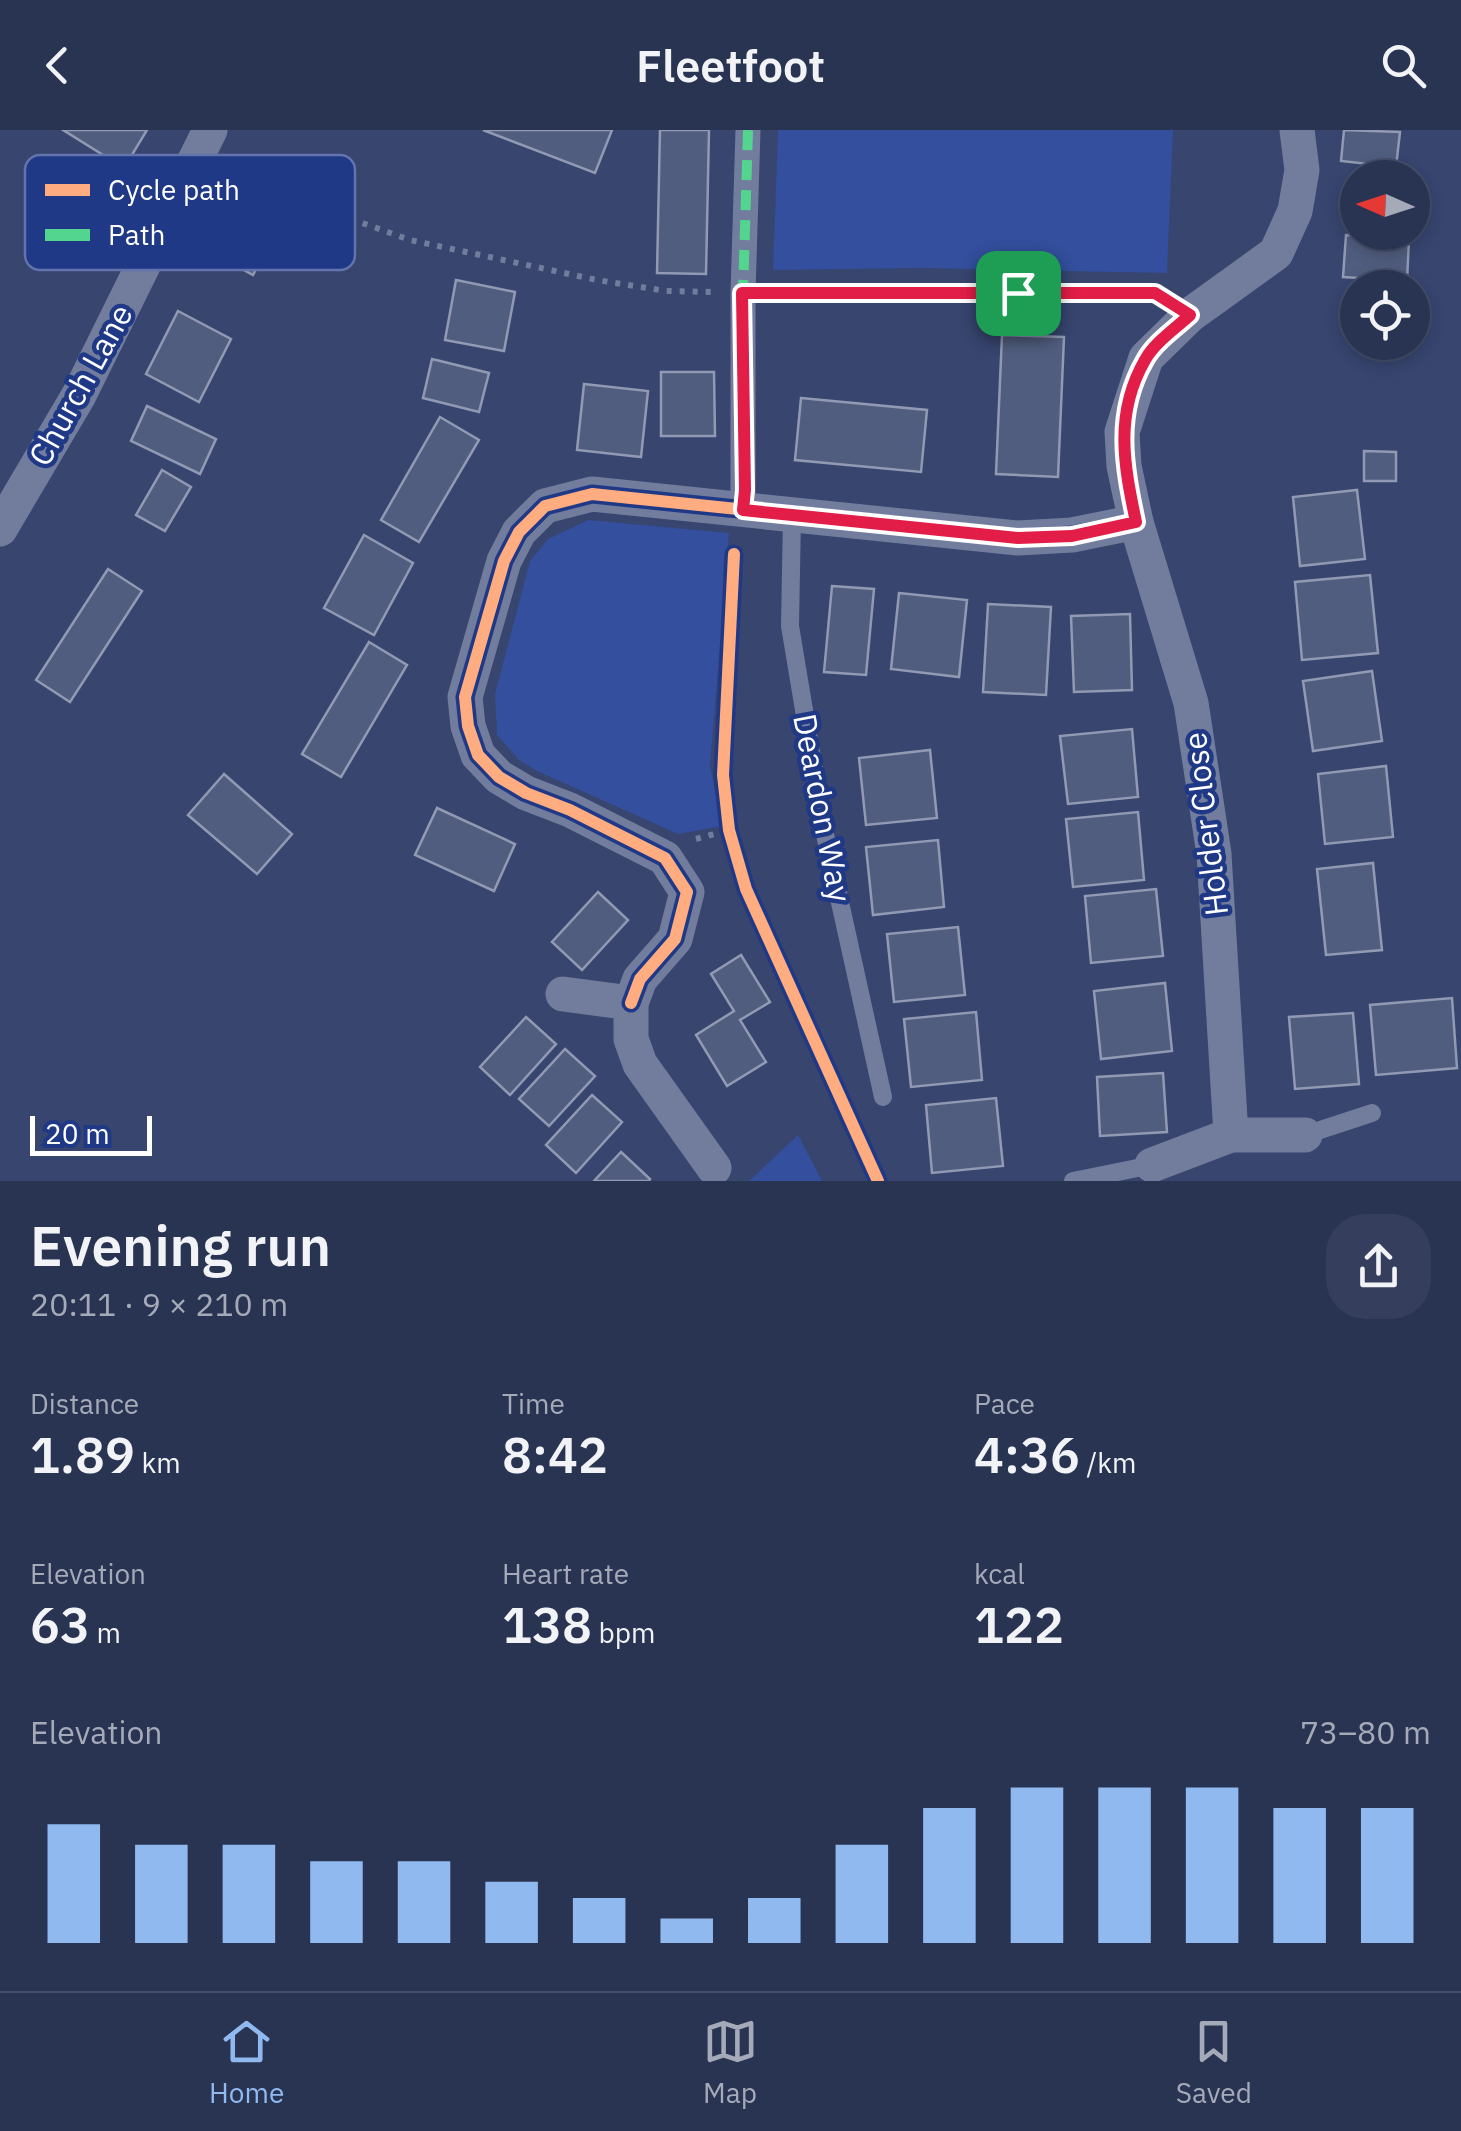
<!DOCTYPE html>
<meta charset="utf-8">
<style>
body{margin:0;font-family:"IBM Plex Sans",sans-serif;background:#353f5d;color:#f1f3f6;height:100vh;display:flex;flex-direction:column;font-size:38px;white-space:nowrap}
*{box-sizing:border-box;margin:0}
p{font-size:32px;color:#a5aab8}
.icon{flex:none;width:55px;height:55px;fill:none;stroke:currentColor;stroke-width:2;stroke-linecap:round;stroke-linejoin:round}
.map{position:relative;height:1051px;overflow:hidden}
.panel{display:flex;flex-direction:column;background:#293453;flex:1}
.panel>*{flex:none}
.needle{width:65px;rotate:273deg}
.tools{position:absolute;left:1340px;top:30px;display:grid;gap:20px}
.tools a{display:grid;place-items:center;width:90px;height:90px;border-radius:50%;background:#293453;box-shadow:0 5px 15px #0003,0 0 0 2px #454f6a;font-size:50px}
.scale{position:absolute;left:30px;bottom:25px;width:122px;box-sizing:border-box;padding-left:10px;border:5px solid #fff;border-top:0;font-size:28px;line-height:35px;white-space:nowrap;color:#fff;-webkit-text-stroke:8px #1f3987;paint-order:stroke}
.pin{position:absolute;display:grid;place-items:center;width:85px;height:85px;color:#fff;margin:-42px;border-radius:20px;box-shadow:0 5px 15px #0006}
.round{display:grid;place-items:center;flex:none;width:105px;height:105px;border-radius:40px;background:#353f5d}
.overview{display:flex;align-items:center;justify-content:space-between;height:170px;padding:0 30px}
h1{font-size:55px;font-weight:600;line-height:75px}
.stats{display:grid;grid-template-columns:repeat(3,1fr);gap:15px;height:170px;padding:10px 30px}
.stats div{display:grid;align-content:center}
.stats b{font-size:50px;font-weight:600}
.stats small{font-size:28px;font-weight:400}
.stats p{font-size:28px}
.chart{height:280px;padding:20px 30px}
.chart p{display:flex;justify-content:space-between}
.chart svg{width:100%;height:180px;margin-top:10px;stroke:#90b9f0;stroke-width:6}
header{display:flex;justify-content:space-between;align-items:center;height:130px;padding:0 30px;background:#293453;font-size:45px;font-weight:600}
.tabs{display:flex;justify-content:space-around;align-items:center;height:140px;border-top:2px solid #454f6a;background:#293453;font-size:28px;color:#a5aab8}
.tabs a{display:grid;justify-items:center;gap:5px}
.tabs .current{color:#90b9f0}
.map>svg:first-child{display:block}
</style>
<header><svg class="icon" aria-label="back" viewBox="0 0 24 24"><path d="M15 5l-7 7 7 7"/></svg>Fleetfoot<svg class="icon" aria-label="search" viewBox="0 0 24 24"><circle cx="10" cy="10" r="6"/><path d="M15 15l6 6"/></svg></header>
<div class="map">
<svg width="1461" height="1051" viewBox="0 0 1461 1051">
<rect width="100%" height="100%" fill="#37456f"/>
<g fill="#334f9d">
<path d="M778,0h395l-6,143 -246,-5 -148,2z"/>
<path d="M588,390l141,13 -19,233 12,60 -44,8 -141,-63 -18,-11 -22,-25 -2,-41 35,-133 18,-22z"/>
<path d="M798,1005l24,46h-73z"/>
</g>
<g fill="#505d7e" stroke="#9199b3" stroke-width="2.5">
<path d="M63,0h84l-23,38z"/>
<path d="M483,0h129l-17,43z"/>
<path d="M660,0h49l-3,144 -49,-1z"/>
<path d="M1344,0l56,2 -4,35 -55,-6z"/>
<path d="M1354,50h4v39h-8z"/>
<path d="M238,71l42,22 -27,52 -42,-23z"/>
<path d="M1346,105l63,4 -2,42 -64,-4z"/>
<path d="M456,150l59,12 -11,59 -59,-11z"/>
<path d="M178,181l53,28 -32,63 -53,-28z"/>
<path d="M1002,205l62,2 -6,140 -62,-3z"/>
<path d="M432,229l57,14 -10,39 -56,-14z"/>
<path d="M661,242h53l1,64h-54z"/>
<path d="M584,254l64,7 -7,66 -64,-7z"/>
<path d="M801,268l126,12 -6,62 -126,-12z"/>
<path d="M147,276l69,33 -16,35 -69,-33z"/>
<path d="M440,287l39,23 -60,102 -38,-22z"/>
<path d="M1364,321l32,1v29h-32z"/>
<path d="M162,340l29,17 -26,44 -29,-16z"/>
<path d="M1357,360l8,69 -65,7 -7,-69z"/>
<path d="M364,405l49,28 -39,72 -50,-27z"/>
<path d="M108,439l34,22 -72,111 -34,-22z"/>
<path d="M1370,445l8,78 -76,7 -7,-78z"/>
<path d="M832,456l42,3 -8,86 -42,-3z"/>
<path d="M899,463l68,7 -8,77 -68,-8z"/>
<path d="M988,474l63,3 -5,88 -63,-3z"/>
<path d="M1130,484l2,76 -58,2 -3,-76z"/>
<path d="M369,512l38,23 -66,112 -39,-23z"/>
<path d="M1372,541l10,70 -69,10 -10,-70z"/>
<path d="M1132,599l6,68 -70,7 -8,-68z"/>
<path d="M930,620l7,68 -71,7 -7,-67z"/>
<path d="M1386,636l7,71 -68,7 -7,-70z"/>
<path d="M224,644l68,60 -35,40 -69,-59z"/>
<path d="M437,678l78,36 -21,47 -79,-36z"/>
<path d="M1138,682l6,68 -71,7 -7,-68z"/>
<path d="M938,710l6,67 -71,8 -7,-68z"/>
<path d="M1373,733l9,87 -56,5 -9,-86z"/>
<path d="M1156,759l7,67 -72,7 -6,-67z"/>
<path d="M598,762l30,28 -46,50 -30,-28z"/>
<path d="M958,797l7,68 -71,7 -7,-68z"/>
<path d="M741,825l29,47 -30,18 26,42 -39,24 -31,-51 38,-24 -23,-37z"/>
<path d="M1165,853l7,68 -71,8 -7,-68z"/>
<path d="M1452,868l5,70 -81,7 -6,-70z"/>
<path d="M976,882l6,68 -71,7 -7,-68z"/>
<path d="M1353,883l6,71 -64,5 -6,-72z"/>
<path d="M526,887l30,27 -46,51 -30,-28z"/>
<path d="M565,919l30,27 -46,50 -30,-27z"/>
<path d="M1163,943l4,59 -67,4 -3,-59z"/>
<path d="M592,965l30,27 -46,51 -30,-28z"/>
<path d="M996,968l7,68 -71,7 -6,-68z"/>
<path d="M621,1022l29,27 -1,2h-55z"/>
</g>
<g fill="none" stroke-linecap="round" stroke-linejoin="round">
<g stroke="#727d9d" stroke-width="6" stroke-dasharray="5 8" stroke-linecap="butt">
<path d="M228,45l182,65 187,40 69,11 48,1"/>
<path d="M771,163l387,2"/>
<path d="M696,709l33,-9"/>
</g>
<g stroke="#727d9d" stroke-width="18">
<path d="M792,386l-2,110 34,204 59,267"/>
<path d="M1305,1005l67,-22"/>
<path d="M1073,1051l79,-16"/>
</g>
<path stroke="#727d9d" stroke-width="25" d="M743,380v-217l5,-163"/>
<g stroke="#727d9d" stroke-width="35">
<path d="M0,399l79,-134 131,-265"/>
<path d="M563,864l68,9v36l9,25 74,104"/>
<path d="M631,873l9,-24 35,-40 12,-47 -22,-34 -95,-48 -44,-17 -27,-16 -21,-22 -10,-29 -3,-29 39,-136 15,-29 26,-26 47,-12 426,44 54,-3 64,-13"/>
<path d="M1231,1005l-17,-281 -23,-151 -55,-181 -12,-56 -2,-34 24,-74 44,-43 86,-62 19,-42 7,-41 -5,-40"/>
<path d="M1152,1035l79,-30h74"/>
</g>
<path stroke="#53d58f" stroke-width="10" stroke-dasharray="20 10" stroke-linecap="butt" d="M743,380v-217l5,-163"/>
<defs>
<g id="cycleway">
<path d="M734,424l-11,221 6,55 17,59 132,292"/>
<path d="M631,873l9,-24 35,-40 12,-47 -22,-34 -95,-48 -44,-17 -27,-16 -21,-22 -10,-29 -3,-29 39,-136 15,-29 26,-26 47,-12 426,44 54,-3 64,-13"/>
</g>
</defs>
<use href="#cycleway" stroke="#1f3987" stroke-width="19"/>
<use href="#cycleway" stroke="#ffac80" stroke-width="12"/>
</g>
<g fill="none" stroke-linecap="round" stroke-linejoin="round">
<defs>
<path id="route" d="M742,163h413l35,22c-14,13 -36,28 -45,45 -31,54 -21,105 -9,162l-64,14 -54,2 -275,-28 2,-20z"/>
</defs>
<use href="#route" stroke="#fff" stroke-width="20"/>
<use href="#route" stroke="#e11d48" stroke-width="12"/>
</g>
<g text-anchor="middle" stroke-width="9" stroke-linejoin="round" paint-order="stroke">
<g font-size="32" fill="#fff" stroke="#1f3987">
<text transform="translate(81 255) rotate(-61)" y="11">Church Lane</text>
<text transform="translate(822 678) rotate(79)" y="11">Deardon Way</text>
<text transform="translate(1206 694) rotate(-97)" y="11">Holder Close</text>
</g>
</g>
<rect x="25" y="25" width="330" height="115" rx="15" fill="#1f3987" stroke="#6274ab" stroke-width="2.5"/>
<rect x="45" y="54" width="45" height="12" fill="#ffac80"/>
<rect x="45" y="99" width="45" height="12" fill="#53d58f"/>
<g font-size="28" fill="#fff">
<text x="108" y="70">Cycle path</text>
<text x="108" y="115">Path</text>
</g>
</svg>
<div class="tools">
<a><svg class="needle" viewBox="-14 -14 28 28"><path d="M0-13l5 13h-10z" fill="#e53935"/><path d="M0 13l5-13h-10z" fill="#a5aab8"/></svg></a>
<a><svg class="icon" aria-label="locate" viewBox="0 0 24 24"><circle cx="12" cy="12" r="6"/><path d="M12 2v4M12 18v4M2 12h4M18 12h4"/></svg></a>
</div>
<div class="scale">20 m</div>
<div class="pin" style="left:1018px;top:163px;background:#1e9e55"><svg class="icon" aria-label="arrive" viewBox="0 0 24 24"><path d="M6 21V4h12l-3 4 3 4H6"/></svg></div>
</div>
<section class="panel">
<div class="overview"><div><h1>Evening run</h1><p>20:11 · 9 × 210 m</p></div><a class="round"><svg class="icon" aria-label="share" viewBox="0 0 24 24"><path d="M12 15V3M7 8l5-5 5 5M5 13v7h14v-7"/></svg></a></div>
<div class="stats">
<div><p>Distance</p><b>1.89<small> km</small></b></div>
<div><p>Time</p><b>8:42</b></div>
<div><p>Pace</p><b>4:36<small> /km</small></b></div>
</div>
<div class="stats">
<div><p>Elevation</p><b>63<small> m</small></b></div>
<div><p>Heart rate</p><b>138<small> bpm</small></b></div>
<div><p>kcal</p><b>122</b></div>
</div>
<div class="chart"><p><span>Elevation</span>73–80 m</p>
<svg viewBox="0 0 160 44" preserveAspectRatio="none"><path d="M5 44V15M15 44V20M25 44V20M35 44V24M45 44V24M55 44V29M65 44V33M75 44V38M85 44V33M95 44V20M105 44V11M115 44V6M125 44V6M135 44V6M145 44V11M155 44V11"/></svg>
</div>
</section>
<nav class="tabs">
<a class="current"><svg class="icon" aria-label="home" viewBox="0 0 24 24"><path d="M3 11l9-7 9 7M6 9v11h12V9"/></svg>Home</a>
<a><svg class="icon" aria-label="map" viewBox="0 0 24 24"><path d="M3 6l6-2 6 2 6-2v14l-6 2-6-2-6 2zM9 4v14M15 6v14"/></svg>Map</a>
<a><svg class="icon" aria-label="saved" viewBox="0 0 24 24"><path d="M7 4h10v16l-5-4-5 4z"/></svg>Saved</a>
</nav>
